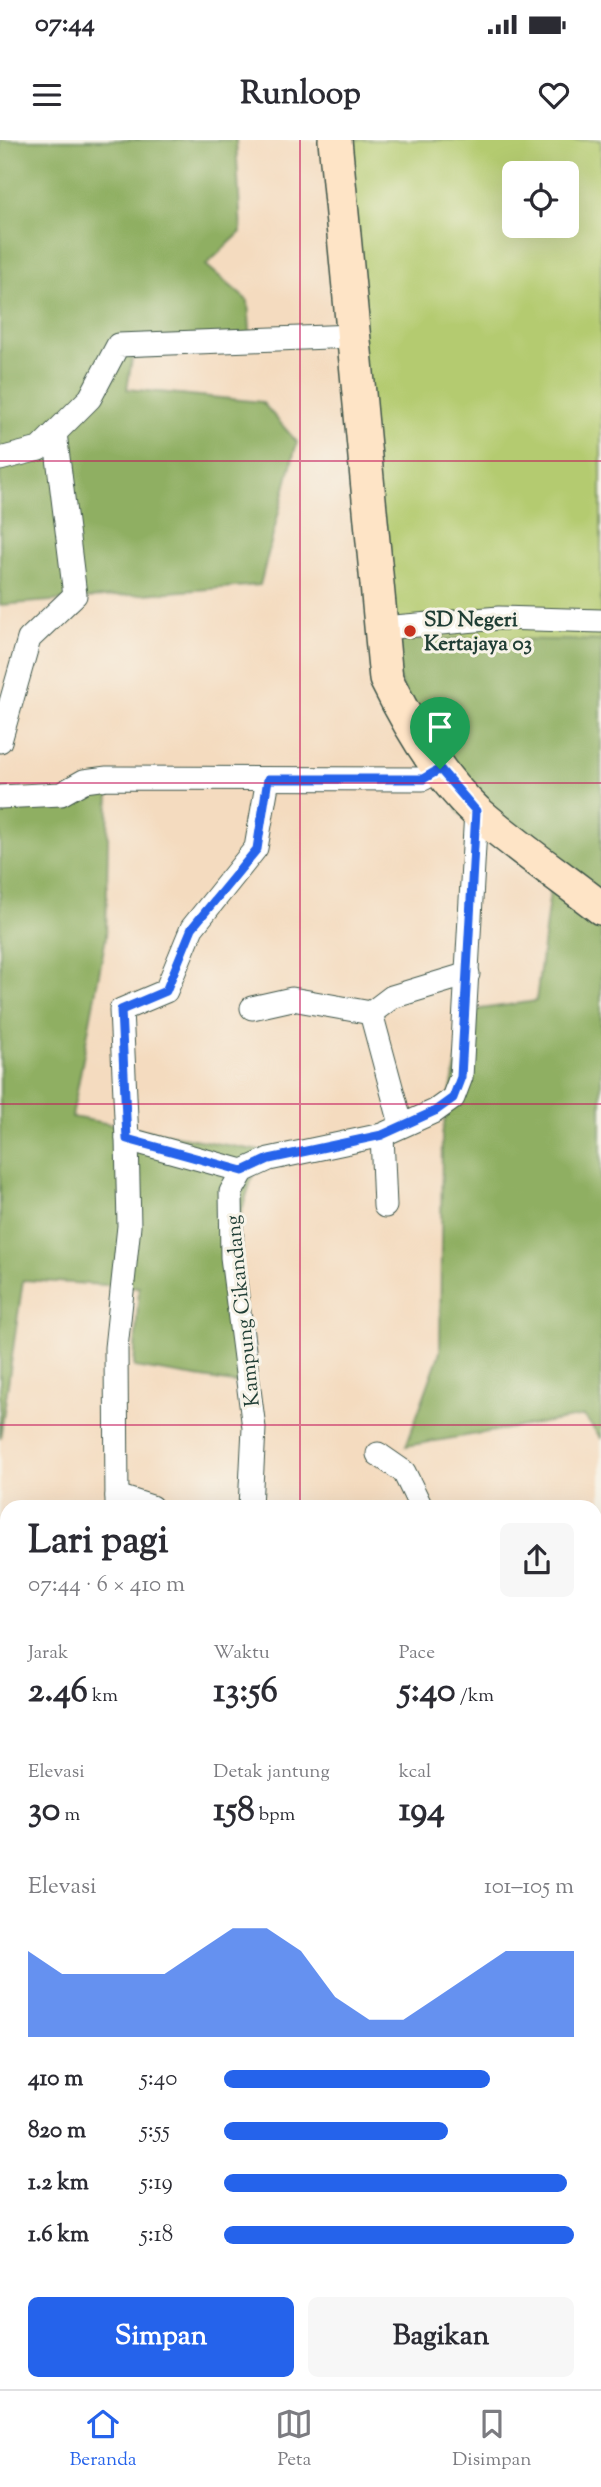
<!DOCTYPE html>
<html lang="id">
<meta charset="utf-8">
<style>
body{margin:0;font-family:"Sorts Mill Goudy",serif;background:#f7f7f7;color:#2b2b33;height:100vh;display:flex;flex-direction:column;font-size:26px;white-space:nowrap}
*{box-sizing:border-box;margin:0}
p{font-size:23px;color:#7c7c81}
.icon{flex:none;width:38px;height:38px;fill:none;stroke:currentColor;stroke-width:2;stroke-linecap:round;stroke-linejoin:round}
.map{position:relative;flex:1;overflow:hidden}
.details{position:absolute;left:0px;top:1360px;width:602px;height:891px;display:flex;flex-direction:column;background:#fff;border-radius:21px 21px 0 0;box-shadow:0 7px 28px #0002}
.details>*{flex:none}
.tools{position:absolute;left:502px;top:21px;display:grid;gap:14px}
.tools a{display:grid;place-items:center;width:77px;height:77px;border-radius:10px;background:#fff;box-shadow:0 7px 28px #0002;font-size:35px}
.pin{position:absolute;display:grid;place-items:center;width:60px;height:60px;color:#fff;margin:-72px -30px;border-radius:50% 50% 50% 0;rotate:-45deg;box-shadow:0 0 7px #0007}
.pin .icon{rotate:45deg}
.round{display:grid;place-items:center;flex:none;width:74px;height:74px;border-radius:10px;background:#f7f7f7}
.head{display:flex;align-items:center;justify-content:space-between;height:119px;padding:0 28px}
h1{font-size:38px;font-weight:800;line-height:52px}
.metrics{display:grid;grid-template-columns:repeat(3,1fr);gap:10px;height:119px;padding:7px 28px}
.metrics div{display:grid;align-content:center}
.metrics b{font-size:35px;font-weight:800}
.metrics small{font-size:19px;font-weight:400}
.metrics p{font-size:19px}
.chart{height:196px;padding:14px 28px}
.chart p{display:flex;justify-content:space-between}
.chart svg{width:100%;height:126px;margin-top:7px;fill:#2563eb;opacity:.7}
.cta{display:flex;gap:14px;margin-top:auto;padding:14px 28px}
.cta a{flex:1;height:80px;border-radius:10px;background:#2563eb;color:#fff;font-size:28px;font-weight:800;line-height:80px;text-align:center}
.cta a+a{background:#f7f7f7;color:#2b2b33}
ul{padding:0 28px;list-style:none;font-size:23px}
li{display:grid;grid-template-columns:112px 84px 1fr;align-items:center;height:52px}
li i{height:18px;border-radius:9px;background:#2563eb}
.status{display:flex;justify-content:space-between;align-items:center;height:49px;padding:0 35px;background:#fff;direction:ltr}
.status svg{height:19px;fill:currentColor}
header{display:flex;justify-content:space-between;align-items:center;height:91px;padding:0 28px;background:#fff;font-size:32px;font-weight:800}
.menu{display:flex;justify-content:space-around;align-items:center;height:98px;border-top:2px solid #e1e1e2;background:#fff;font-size:19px;color:#7c7c81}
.menu a{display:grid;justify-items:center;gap:4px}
.menu .active{color:#2563eb}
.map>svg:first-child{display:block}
</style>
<div class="status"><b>07:44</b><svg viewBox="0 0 49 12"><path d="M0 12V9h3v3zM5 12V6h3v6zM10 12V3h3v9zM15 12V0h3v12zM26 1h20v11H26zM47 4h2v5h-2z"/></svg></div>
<header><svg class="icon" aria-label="menu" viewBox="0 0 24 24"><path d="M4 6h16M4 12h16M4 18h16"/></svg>Runloop<svg class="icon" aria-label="heart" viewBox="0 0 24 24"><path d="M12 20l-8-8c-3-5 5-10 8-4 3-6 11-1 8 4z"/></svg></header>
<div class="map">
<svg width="601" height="2249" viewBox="0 0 601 2249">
<rect width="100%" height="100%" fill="#f7f3e8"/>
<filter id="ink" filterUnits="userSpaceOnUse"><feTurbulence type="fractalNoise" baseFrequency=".0143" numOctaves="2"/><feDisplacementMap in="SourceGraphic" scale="14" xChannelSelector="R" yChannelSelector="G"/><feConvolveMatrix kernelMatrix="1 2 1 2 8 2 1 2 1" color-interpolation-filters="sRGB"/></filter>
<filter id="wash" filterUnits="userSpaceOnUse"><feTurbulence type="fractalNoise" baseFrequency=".00686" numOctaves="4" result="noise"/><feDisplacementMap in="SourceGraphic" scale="28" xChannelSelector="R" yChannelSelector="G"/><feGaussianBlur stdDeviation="1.57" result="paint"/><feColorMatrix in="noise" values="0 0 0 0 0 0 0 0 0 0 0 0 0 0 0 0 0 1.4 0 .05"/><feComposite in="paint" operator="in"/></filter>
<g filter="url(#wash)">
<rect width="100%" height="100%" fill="#f4dbbf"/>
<path fill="#b4cb70" stroke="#6a8452" stroke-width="2" fill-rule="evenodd" d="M336,0h265v501l-221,-4zM514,33h53v53h-53z"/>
<g fill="#8faf62" stroke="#57764b" stroke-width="2">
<path d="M0,0h236l5,92 -35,33 42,36 3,43 -119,15 -5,30 135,13 35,40 -37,143 -260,20z"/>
<path d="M380,497l221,4v797l-17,-22 -178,30 34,-94 2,-218 25,-123 69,-10 15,-118 -92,-71z"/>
<path d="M109,651l-3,146 -34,180 188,34 -35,115 21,119 -112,-18 5,-80 -116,-7 -23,159v-643z"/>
<path d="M0,1428l7,2v61l-7,-1z"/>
<path d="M601,1463v259l-6,-1v-254z"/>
<path d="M0,1569h7v136l-7,-1z"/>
<rect x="0" y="1783" width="7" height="173"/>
<path d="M0,2225l7,1v18h140l7,5h-154z"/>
</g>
</g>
<g filter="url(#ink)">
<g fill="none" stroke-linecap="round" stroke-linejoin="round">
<defs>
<g id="street">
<path d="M0,319l39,-10 51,-51 28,-53 236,-9"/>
<path d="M383,488l116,-10 102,3"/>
<path d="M0,601l29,-102 46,-44 -20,-162"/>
<path d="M0,657l61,-3 23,-13 23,-3 316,1 17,-10"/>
<path d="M252,868l40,-9 79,14 21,-16 76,-23"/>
<path d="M371,873l30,111"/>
<path d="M382,995l3,71"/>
<path d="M243,1031l-116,-32 -6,-129 45,-19 26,-63 64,-80 12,-69"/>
<path d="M378,1314l26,18 17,35"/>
<path d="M117,1356l34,11"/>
<path d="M117,1367l-1,-159 13,-122 -2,-87"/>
<path d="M250,1367l4,-79 -22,-171 -1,-65 12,-21 26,-12 113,-24 53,-24 18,-13 8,-21 15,-266"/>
<path d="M595,1401h6"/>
<path d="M0,1779l7,2"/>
<path d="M148,2249l2,-5"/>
</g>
<path id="secondary" d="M335,0l51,539c23,47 52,97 91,133 39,34 83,64 124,96"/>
</defs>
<use href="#street" stroke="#3f5549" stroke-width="25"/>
<use href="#secondary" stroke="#3f5549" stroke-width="36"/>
<use href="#street" stroke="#fff" stroke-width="23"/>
<use href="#secondary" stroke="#fee4c6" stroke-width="33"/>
</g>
</g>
<g fill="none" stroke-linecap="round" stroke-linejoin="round" filter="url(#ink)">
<defs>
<path id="route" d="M440,629l36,42 -15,266 -8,21 -18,13 -53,24 -113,24 -26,12 -116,-32 -6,-129 45,-19 26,-63 65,-79 11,-70h155z"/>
</defs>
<use href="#route" stroke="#fff" stroke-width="14"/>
<use href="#route" stroke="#2563eb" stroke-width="9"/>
</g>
<path fill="none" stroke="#c2185b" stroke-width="2" stroke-opacity="0.55" d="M300,0v1367M0,321h601M0,643h601M0,964h601M0,1285h601M0,1606h7M595,1606h6M0,1928h7M595,1928h6M300,2244v5"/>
<circle fill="#c8321e" stroke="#f7f3e8" stroke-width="2.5" cx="410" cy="491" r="7"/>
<g text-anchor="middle" stroke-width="6" stroke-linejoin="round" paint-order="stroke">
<g font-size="21" font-weight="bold" fill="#1f3d34" stroke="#f7f3e8" text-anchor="start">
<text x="424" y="486">SD Negeri<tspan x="424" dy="24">Kertajaya 03</tspan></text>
</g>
<g font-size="21" fill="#1f3d34" stroke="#f7f3e8">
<text transform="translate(242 1171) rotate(-96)" y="7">Kampung Cikandang</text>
</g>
</g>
</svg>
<div class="tools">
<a><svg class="icon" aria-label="locate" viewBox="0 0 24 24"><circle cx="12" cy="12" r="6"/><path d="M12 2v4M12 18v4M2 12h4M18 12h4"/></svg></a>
</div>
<div class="pin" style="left:440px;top:629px;background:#1e9e55"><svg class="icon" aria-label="arrive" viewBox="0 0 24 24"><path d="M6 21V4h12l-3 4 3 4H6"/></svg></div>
<section class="details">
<div class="head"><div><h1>Lari pagi</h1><p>07:44 · 6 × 410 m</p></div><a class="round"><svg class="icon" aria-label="share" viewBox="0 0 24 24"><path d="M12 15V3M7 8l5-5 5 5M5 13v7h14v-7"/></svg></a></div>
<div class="metrics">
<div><p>Jarak</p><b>2.46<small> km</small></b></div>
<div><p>Waktu</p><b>13:56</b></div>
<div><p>Pace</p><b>5:40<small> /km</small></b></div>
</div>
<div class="metrics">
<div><p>Elevasi</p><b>30<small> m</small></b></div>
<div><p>Detak jantung</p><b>158<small> bpm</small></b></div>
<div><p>kcal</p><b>194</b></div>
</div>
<div class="chart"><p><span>Elevasi</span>101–105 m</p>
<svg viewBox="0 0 160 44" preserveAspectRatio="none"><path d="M0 44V14L10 22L20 22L30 22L40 22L50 14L60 6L70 6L80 14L90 30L100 38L110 38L120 30L130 22L140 14L150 14L160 14V44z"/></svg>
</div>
<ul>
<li><b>410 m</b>5:40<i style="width:76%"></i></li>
<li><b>820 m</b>5:55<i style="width:64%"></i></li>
<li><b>1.2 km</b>5:19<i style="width:98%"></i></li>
<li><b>1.6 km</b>5:18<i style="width:100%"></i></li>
</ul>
<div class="cta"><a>Simpan</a><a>Bagikan</a></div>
</section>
</div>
<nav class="menu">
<a class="active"><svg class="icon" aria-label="home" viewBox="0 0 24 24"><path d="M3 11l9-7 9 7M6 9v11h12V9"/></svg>Beranda</a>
<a><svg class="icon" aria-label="map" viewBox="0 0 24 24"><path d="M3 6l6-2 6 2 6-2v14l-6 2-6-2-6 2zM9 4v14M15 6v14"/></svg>Peta</a>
<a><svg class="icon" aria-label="saved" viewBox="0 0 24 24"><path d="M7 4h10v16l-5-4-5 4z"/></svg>Disimpan</a>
</nav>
